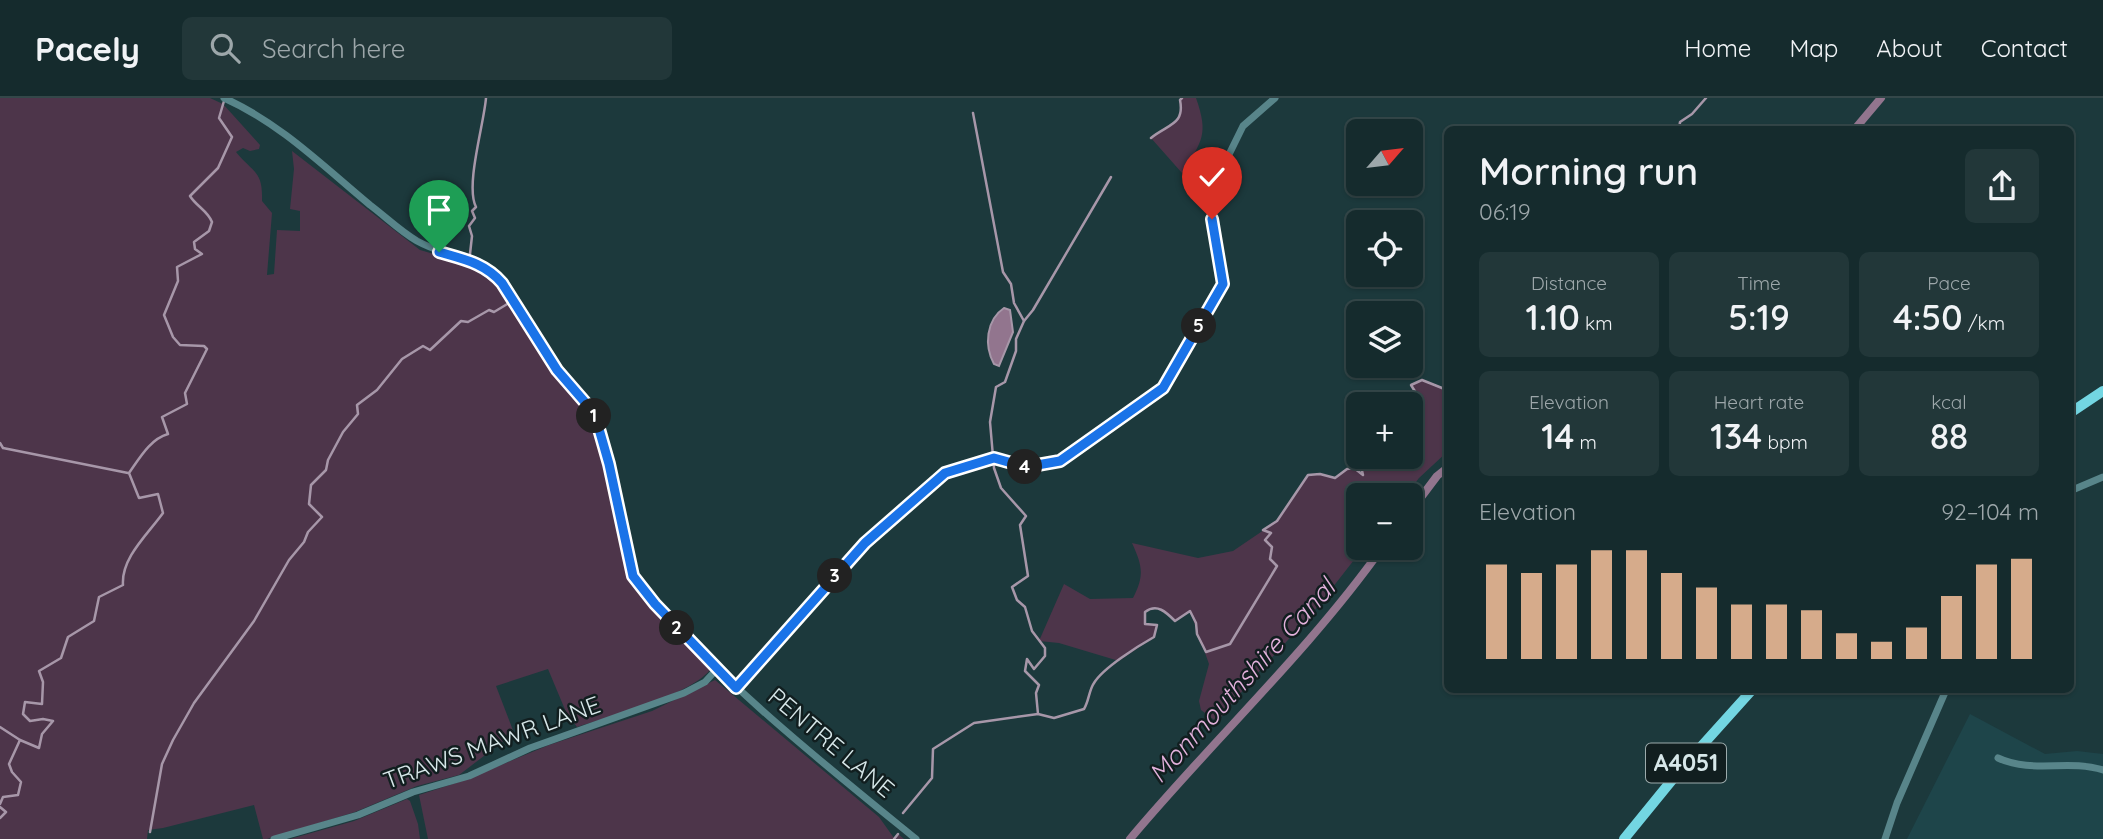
<!DOCTYPE html>
<meta charset="utf-8">
<style>
body{margin:0;font-family:Quicksand,sans-serif;background:#223739;color:#f1f3f6;height:100vh;display:flex;flex-direction:column;font-size:26px;white-space:nowrap}
*{box-sizing:border-box;margin:0}
p{font-size:23px;color:#9da7aa}
.icon{flex:none;width:38px;height:38px;fill:none;stroke:currentColor;stroke-width:2;stroke-linecap:round;stroke-linejoin:round}
.map{position:relative;flex:1;overflow:hidden}
.drawer{position:absolute;left:1444px;top:28px;width:630px;height:567px;display:flex;flex-direction:column;background:#152b2d;border-radius:10px;box-shadow:0 2px 5px #0004,0 0 0 2px #344749}
.drawer>*{flex:none}
.needle{width:46px;rotate:62deg}
.tools{position:absolute;left:1346px;top:21px;display:grid;gap:14px}
.tools a{display:grid;place-items:center;width:77px;height:77px;border-radius:10px;background:#152b2d;box-shadow:0 2px 5px #0004,0 0 0 2px #344749;font-size:35px}
.pin{position:absolute;display:grid;place-items:center;width:60px;height:60px;color:#fff;margin:-72px -30px;border-radius:50% 50% 50% 0;rotate:-45deg;box-shadow:0 0 7px #0007}
.pin .icon{rotate:45deg}
.km{position:absolute;width:35px;height:35px;margin:-18px;border-radius:50%;background:#222;color:#fff;font-size:19px;line-height:35px;text-align:center}
.round{display:grid;place-items:center;flex:none;width:74px;height:74px;border-radius:10px;background:#223739}
.summary{display:flex;align-items:center;justify-content:space-between;height:119px;padding:0 35px}
h1{font-size:38px;font-weight:600;line-height:52px}
.figures{display:grid;grid-template-columns:repeat(3,1fr);gap:10px;height:119px;padding:7px 35px}
.figures div{display:grid;align-content:center;border-radius:10px;background:#223739;text-align:center}
.figures b{font-size:35px;font-weight:600}
.figures small{font-size:19px;font-weight:400}
.figures p{font-size:19px}
.chart{height:196px;padding:14px 35px}
.chart p{display:flex;justify-content:space-between}
.chart svg{width:100%;height:126px;margin-top:7px;stroke:#d6ab8b;stroke-width:6}
header{display:flex;align-items:center;gap:42px;box-sizing:border-box;height:98px;padding:0 35px;background:#152b2d;border-bottom:2px solid #344749}
header strong{font-size:33px}
nav{display:flex;gap:38px;margin-inline-start:auto;font-size:24px}
.search{width:490px;height:63px;background:#223739;display:flex;align-items:center;gap:18px;box-sizing:border-box;padding:0 24px;border-radius:10px;color:#9da7aa;font-size:26px}
.map>svg:first-child{display:block}
</style>
<header>
<strong>Pacely</strong>
<div class="search"><svg class="icon" aria-label="search" viewBox="0 0 24 24"><circle cx="10" cy="10" r="6"/><path d="M15 15l6 6"/></svg>Search here</div>
<nav><a>Home</a><a>Map</a><a>About</a><a>Contact</a></nav>
</header>
<div class="map">
<svg width="2103" height="741" viewBox="0 0 2103 741">
<rect width="100%" height="100%" fill="#1c393c"/>
<path fill="#1e454a" d="M1970,616l75,40 32,-3 26,3v85h-196z"/>
<g fill="#4d354a">
<path d="M0,0h210l13,6 37,41 -1,4 -9,2 -7,-3 -7,4c17,21 27,18 26,49l10,12 -5,62 7,-1 3,-44 23,1v-20l-10,-2 4,-40 -2,-18 128,99 52,15 15,10 15,14 90,136 10,23 27,126 7,15 74,81c-22,26 -99,46 -133,57l-11,-15 -18,-43 -52,17 18,47 -55,42 -42,11 -62,26 -88,27h-4l-9,-34 -91,23 -15,2 -1,9h-147z"/>
<path d="M1182,0h14c13,37 6,43 -14,75l-31,-35c17,-14 34,-13 29,-38z"/>
<path d="M1422,282l25,10v62l-28,26 -13,17h-48l1,53 -5,12 -43,55 -57,62 -37,45 -16,-12 -2,-9 10,-37 -19,-53 -15,10c-9,-9 -18,-18 -30,-9v11l12,2 -3,12 -35,24 -60,-18 -20,-2 25,-57 26,15 43,-1c12,-23 9,-33 -1,-55l66,15 35,-7 44,-30 31,-46 12,-1 15,4 12,-9 7,-1 9,6 -4,-17h51v-53h-16l6,-4 14,-3 2,-4 -5,-8z"/>
<path d="M715,582l164,137 15,21 4,-4 6,5h-476l-9,-44 46,-15 84,-35 103,-34z"/>
<path d="M407,701l3,2 8,23 2,15h-130l64,-18z"/>
</g>
<path fill="#92758e" stroke="#a797a9" stroke-width="2" d="M1004,210l6,2 3,22 -14,34 -5,-2c-10,-18 -8,-44 10,-56z"/>
<g fill="none" stroke-linecap="round" stroke-linejoin="round">
<g stroke="#a797a9" stroke-width="2.5">
<path d="M973,15l30,159 8,12 3,19 10,18"/>
<path d="M1679,32l1,-8 12,-8 14,-16"/>
<path d="M1151,40c17,-14 34,-13 29,-38l2,-2"/>
<path d="M470,156l2,-18 -3,-10 6,-8 -3,-7 4,-4c-11,-21 8,-83 10,-109"/>
<path d="M1394,306l6,-4 14,-3 2,-4 -5,-8 11,-5 25,10"/>
<path d="M0,345l3,5 125,25"/>
<path d="M1038,616l16,4 30,-9c5,-8 5,-19 10,-26 9,-15 44,-37 60,-46l3,-12 -12,-1v-12c12,-9 21,0 30,9l15,-10 6,12 1,11 9,18 24,-8 47,-78 -7,-7 2,-12 -7,-7 6,-7 -8,-3 14,-9 31,-46 12,-1 15,4 12,-9 7,-1 9,7 -4,-18"/>
<path d="M0,629l20,13"/>
<path d="M0,706l3,-7 15,-2 3,-13 -9,-10 -3,-8 11,-24 19,8 3,-14 11,-13 -10,-2 -13,2 -7,-7 2,-12 17,2 1,-22 -4,-11 22,-13 7,-21 26,-16 5,-24 24,-12c-2,-27 25,-51 40,-72l-5,-19 -19,4 -10,-25c10,-14 21,-34 39,-39l-6,-17 25,-13 -2,-11 22,-44 -3,-3 -24,-1 -7,-8 -9,-22 14,-34 -1,-14 25,-13 -7,-5 -1,-7 15,-11 3,-9c-4,-11 -16,-16 -22,-26l28,-28 14,-31 -13,-19 5,-17"/>
<path d="M0,709l6,5 -6,6"/>
<path d="M903,715l29,-35 1,-29 41,-26 64,-9 -2,-21 3,-8 -14,-14 2,-12 7,10 11,-13v-8l-13,-17 -7,-24 -8,-7 -5,-13 16,-11 -8,-51 6,-9 -25,-28 -7,-20 -4,-46 6,-35 9,-5 11,-31v-12l8,-18 9,-11 78,-133"/>
<path d="M150,734l12,-68 11,-24 21,-37 60,-82 35,-61 15,-18 4,-10 14,-15 -13,-13 2,-19 15,-15 2,-10 15,-28 15,-18 -1,-9 20,-15 25,-31 21,-13 7,4 31,-29 7,1 21,-12 5,2 15,-9 -7,-14 -24,-20"/>
<path d="M894,741l4,-5"/>
</g>
<g stroke="#92758e" stroke-width="8">
<path d="M1854,32l27,-32"/>
<path d="M1410,414l27,-36 10,-8"/>
<path d="M1130,741c82,-98 178,-187 252,-291"/>
</g>
<g stroke="#58858a" stroke-width="7">
<path d="M224,0c56,25 99,68 146,107 16,12 30,26 47,36 29,16 63,17 85,42l55,87 33,38 7,14 12,42 24,112 8,12c81,95 178,172 275,251"/>
<path d="M2070,393l33,-14"/>
<path d="M736,590l129,-145 80,-70 49,-15 32,9 34,-6 103,-73 60,-104 -11,-65v-30l31,-63 32,-28"/>
<path d="M1998,660c34,16 70,1 105,12"/>
<path d="M274,741l84,-24 55,-23 56,-16 61,-28 154,-55 21,-11 11,-12"/>
<path d="M1885,741l12,-36 49,-113"/>
</g>
<g stroke="#73d6e2" stroke-width="10">
<path d="M2070,315l33,-22"/>
<path d="M1624,741l57,-70 71,-79"/>
</g>
</g>
<g fill="none" stroke-linecap="round" stroke-linejoin="round">
<defs>
<path id="route" d="M439,154c24,7 46,11 63,31l55,87 33,38 7,14 12,42 24,112 22,28 81,84 129,-145 80,-70 49,-15 32,9 34,-6 103,-73 60,-104 -11,-65"/>
</defs>
<use href="#route" stroke="#fff" stroke-width="14"/>
<use href="#route" stroke="#1a73e8" stroke-width="9"/>
</g>
<g text-anchor="middle" stroke-width="5" stroke-linejoin="round" paint-order="stroke">
<rect fill="#111e1f" stroke="#9cabac" stroke-width="2" x="1646" y="645.5" width="80" height="39" rx="5"/>
<g font-size="23" font-weight="bold" fill="#d7e7e9">
<text x="1686" y="673">A4051</text>
</g>
<g font-size="24" fill="#d7e7e9" stroke="#111e1f">
<text transform="translate(492 645) rotate(-20)" y="8">TRAWS MAWR LANE</text>
<text transform="translate(831 645) rotate(40)" y="8">PENTRE LANE</text>
</g>
<g font-size="26" font-style="italic" fill="#e3b1dc" stroke="#111e1f">
<text transform="translate(1242 583) rotate(-48)" y="9">Monmouthshire Canal</text>
</g>
</g>
</svg>
<div class="tools">
<a><svg class="needle" viewBox="-14 -14 28 28"><path d="M0-13l5 13h-10z" fill="#e53935"/><path d="M0 13l5-13h-10z" fill="#9da7aa"/></svg></a>
<a><svg class="icon" aria-label="locate" viewBox="0 0 24 24"><circle cx="12" cy="12" r="6"/><path d="M12 2v4M12 18v4M2 12h4M18 12h4"/></svg></a>
<a><svg class="icon" aria-label="layers" viewBox="0 0 24 24"><path d="M12 4l9 5-9 5-9-5zM3 14l9 5 9-5"/></svg></a>
<a>+</a>
<a>−</a>
</div>
<div class="pin" style="left:439px;top:154px;background:#1e9e55"><svg class="icon" aria-label="arrive" viewBox="0 0 24 24"><path d="M6 21V4h12l-3 4 3 4H6"/></svg></div>
<div class="pin" style="left:1212px;top:121px;background:#d93025"><svg class="icon" aria-label="check" viewBox="0 0 24 24"><path d="M5 12l5 5 9-10"/></svg></div>
<b class="km" style="left:594px;top:318px">1</b>
<b class="km" style="left:677px;top:530px">2</b>
<b class="km" style="left:835px;top:478px">3</b>
<b class="km" style="left:1025px;top:369px">4</b>
<b class="km" style="left:1199px;top:228px">5</b>
<section class="drawer">
<div class="summary"><div><h1>Morning run</h1><p>06:19</p></div><a class="round"><svg class="icon" aria-label="share" viewBox="0 0 24 24"><path d="M12 15V3M7 8l5-5 5 5M5 13v7h14v-7"/></svg></a></div>
<div class="figures">
<div><p>Distance</p><b>1.10<small> km</small></b></div>
<div><p>Time</p><b>5:19</b></div>
<div><p>Pace</p><b>4:50<small> /km</small></b></div>
</div>
<div class="figures">
<div><p>Elevation</p><b>14<small> m</small></b></div>
<div><p>Heart rate</p><b>134<small> bpm</small></b></div>
<div><p>kcal</p><b>88</b></div>
</div>
<div class="chart"><p><span>Elevation</span>92–104 m</p>
<svg viewBox="0 0 160 44" preserveAspectRatio="none"><path d="M5 44V11M15 44V14M25 44V11M35 44V6M45 44V6M55 44V14M65 44V19M75 44V25M85 44V25M95 44V27M105 44V35M115 44V38M125 44V33M135 44V22M145 44V11M155 44V9"/></svg>
</div>
</section>
</div>
